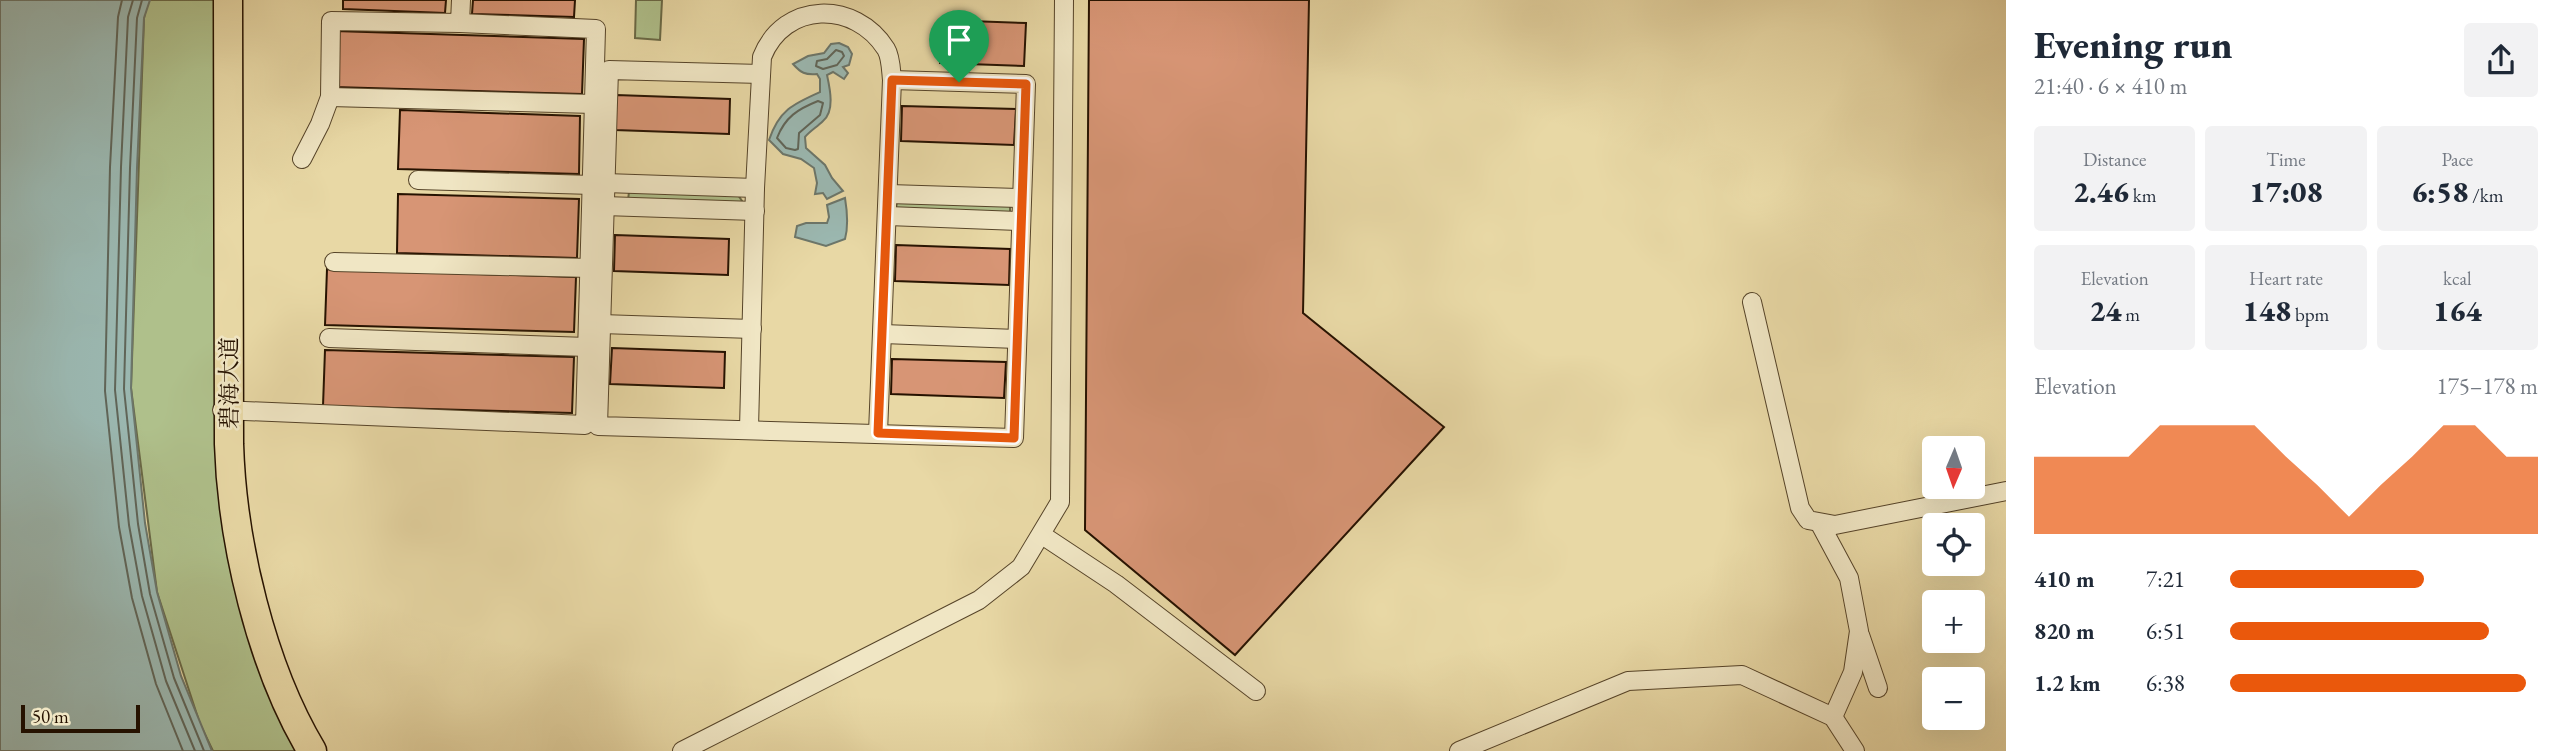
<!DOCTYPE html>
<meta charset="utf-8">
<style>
body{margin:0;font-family:"EB Garamond","Noto Serif SC",serif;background:#f2f2f3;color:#1f2937;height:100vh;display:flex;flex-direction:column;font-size:26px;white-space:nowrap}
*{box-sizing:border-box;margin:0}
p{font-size:23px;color:#747a83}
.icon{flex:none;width:38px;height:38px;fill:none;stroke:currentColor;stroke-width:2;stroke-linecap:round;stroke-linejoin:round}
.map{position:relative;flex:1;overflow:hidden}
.details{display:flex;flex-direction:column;background:#fff;width:560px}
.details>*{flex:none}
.needle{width:46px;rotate:182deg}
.fabs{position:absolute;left:1922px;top:436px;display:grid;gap:14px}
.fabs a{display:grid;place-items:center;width:63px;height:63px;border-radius:7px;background:#fff;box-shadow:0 7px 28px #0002;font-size:35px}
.scale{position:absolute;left:21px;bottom:18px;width:119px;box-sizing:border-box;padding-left:7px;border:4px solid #261200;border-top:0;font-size:19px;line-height:24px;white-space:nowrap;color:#261200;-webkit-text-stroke:5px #f0e6c4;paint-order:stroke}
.pin{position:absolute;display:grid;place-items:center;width:60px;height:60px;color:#fff;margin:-72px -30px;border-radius:50% 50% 50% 0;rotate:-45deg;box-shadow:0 0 7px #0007}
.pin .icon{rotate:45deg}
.round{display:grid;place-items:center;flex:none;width:74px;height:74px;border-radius:7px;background:#f2f2f3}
.summary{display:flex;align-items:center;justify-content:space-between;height:119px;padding:0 28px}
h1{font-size:38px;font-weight:800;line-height:52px}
.metrics{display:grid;grid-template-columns:repeat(3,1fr);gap:10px;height:119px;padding:7px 28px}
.metrics div{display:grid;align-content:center;border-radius:7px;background:#f2f2f3;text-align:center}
.metrics b{font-size:30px;font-weight:800}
.metrics small{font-size:19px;font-weight:400}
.metrics p{font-size:19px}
.chart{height:196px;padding:14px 28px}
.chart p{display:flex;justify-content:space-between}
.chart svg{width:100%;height:126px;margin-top:7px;fill:#ea580c;opacity:.7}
ul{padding:0 28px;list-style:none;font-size:23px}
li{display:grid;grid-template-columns:112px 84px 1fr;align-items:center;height:52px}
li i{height:18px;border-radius:9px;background:#ea580c}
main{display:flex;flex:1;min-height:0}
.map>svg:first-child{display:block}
</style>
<main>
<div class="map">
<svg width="2006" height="751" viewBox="0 0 2006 751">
<rect width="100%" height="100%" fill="#e8d8a5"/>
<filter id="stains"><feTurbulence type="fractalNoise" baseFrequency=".00286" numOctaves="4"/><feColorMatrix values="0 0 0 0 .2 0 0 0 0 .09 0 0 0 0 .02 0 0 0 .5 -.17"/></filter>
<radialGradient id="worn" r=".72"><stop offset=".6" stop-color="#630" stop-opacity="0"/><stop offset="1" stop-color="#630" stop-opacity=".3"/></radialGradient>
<g fill="#afc08b" stroke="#6a6946" stroke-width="2">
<path d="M148,0h67l26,589 63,162h-91l-13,-27 -43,-132 -26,-204 13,-370z"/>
<path d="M636,0h26l-2,40 -25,-2z"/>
<path d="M629,192l109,3 4,6 -1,3 -113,-4z"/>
<path d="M897,202l113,4v7l-114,-5z"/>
</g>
<g fill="#9bb8b1" stroke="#6c766a" stroke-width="2">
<path d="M0,0h150l-6,18 -7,150 -6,220 14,135 12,69 24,84 31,75h-212z"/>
<path d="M839,43l9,4 4,7 -3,11 -6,2 5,6 -4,6 -11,-7 -6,3c3,14 8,36 -4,46 -6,6 -13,10 -18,16l1,11 19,17 7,13 11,13 -16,8 -4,-6 -8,1 2,-11 -3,-15 -13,-9 -18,-5 -14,-14c10,-30 24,-36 51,-48v-13l-3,-5c-12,1 -16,-1 -24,-10l15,-8 16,-3 7,-9z"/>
<path d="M845,198c2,12 3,30 0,41l-19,7 -31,-9 2,-11 9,-3h21l2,-6 -2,-12z"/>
</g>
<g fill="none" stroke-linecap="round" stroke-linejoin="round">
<g stroke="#606558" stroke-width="2">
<path d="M122,0l-4,17 -8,150 -5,224 14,136 13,71 24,86 27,67"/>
<path d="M133,0l-5,17 -7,150 -6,223 14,135 13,71 24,85 29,70"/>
<path d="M142,0l-5,18 -7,150 -6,221 14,135 12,70 24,84 30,73"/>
<path d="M836,50l6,2 2,4 -7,9 -14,4 -7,-3 1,-5 10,-2z"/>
<path d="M818,101l5,2 -3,12 -21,18 -1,16 -3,1 -9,-2 -9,-10c8,-21 21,-29 41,-37z"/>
</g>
</g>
<g fill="#d79575" stroke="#261200" stroke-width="2">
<path d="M343,0h103l-1,13 -102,-4z"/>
<path d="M473,0h102l-1,17 -102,-3z"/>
<path d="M1089,0h220l-6,313 141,114 -209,228 -150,-125z"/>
<path d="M941,20l85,3 -2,43 -84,-3z"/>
<path d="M335,31l249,8 -2,55 -249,-7z"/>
<path d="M616,95l114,4 -1,35 -114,-4z"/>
<path d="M902,106l114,3 -2,36 -113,-4z"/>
<path d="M400,110l180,6 -1,58 -181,-5z"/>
<path d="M398,194l181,5 -2,59 -180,-5z"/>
<path d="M615,235l114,4 -1,36 -114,-4z"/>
<path d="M896,245l114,4 -1,36 -114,-4z"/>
<path d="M327,269l249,8 -2,55 -249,-7z"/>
<path d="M612,348l113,4 -1,36 -114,-4z"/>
<path d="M325,350l249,7 -2,56 -249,-7z"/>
<path d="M892,359l114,3 -2,36 -113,-4z"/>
</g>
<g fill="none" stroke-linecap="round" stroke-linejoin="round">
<defs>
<g id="minor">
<path d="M761,74l-152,-4 -11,356 416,12 12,-354 -134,-4"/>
<path d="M330,97l264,7"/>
<path d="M302,159l18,-35 10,-27 1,-76 129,2 1,-23"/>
<path d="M418,180l174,5"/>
<path d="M605,183l150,5"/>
<path d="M889,194l133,4"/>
<path d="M604,206l151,5"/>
<path d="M888,216l133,5"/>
<path d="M334,262l256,6"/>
<path d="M1752,302l48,206 8,12 27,5 171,-34"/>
<path d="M601,324l151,5"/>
<path d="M883,334l134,5"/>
<path d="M329,338l258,9"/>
<path d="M222,410l363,15 11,-396 -136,-6"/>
<path d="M749,429l6,-241 7,-131c22,-56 93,-57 124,-8 5,8 5,22 6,31l-14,353"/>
<path d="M1820,524l29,54 10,53 -6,41 -20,45"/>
<path d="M1042,535l74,49 140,107"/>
<path d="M1860,635l18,53"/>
<path d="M682,751l297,-151 42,-33 39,-65 4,-502"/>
<path d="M1459,751l169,-70 114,-6 91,42 22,34"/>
</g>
<path id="primary" d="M228,0l1,444c3,98 32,222 83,307"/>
</defs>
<use href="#minor" stroke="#564429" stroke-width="20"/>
<use href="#primary" stroke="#261200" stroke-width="31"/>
<use href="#minor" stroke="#f0e6c4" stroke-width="18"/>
<use href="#primary" stroke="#e8d8a5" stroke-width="28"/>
</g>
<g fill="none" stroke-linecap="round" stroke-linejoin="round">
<defs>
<path id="route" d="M892,80l134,4 -12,354 -136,-5z"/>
</defs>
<use href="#route" stroke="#fff" stroke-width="14"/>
<use href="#route" stroke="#ea580c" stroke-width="9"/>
</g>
<g text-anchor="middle" stroke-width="5" stroke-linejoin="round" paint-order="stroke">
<g font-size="23" fill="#261200" stroke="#f0e6c4">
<text transform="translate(229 383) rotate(-90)" y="8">碧海大道</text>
</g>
</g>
<rect width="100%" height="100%" filter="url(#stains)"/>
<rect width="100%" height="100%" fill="url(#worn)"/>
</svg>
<div class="fabs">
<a><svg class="needle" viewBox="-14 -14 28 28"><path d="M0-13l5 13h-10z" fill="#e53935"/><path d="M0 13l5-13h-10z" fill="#747a83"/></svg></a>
<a><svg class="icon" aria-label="locate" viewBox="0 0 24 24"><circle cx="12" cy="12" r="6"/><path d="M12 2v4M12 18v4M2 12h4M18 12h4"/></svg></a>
<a>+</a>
<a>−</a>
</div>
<div class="scale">50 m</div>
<div class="pin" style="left:959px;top:82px;background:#1e9e55"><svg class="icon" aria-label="arrive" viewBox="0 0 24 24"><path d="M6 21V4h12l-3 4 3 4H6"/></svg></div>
</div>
<section class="details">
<div class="summary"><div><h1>Evening run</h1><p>21:40 · 6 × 410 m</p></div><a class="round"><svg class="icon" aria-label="share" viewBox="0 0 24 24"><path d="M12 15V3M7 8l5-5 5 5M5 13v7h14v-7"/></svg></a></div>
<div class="metrics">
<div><p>Distance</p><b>2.46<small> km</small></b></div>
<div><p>Time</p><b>17:08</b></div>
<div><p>Pace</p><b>6:58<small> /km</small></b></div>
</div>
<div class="metrics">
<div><p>Elevation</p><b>24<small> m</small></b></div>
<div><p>Heart rate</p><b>148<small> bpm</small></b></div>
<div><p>kcal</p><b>164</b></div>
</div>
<div class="chart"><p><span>Elevation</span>175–178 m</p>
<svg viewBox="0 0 160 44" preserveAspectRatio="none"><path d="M0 44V17L10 17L20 17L30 17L40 6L50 6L60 6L70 6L80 17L90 27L100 38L110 27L120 17L130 6L140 6L150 17L160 17V44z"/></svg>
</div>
<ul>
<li><b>410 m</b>7:21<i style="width:63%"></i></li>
<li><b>820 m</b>6:51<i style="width:84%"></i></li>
<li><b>1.2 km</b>6:38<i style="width:96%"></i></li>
</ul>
</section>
</main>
